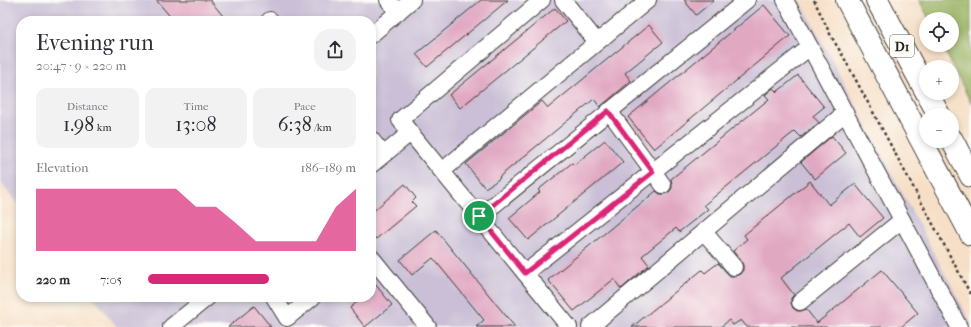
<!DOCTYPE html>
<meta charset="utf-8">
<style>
body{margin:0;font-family:"IM FELL French Canon",serif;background:#f2f2f3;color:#2b2b33;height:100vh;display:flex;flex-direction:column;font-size:15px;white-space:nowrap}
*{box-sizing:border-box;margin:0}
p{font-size:13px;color:#7c7c81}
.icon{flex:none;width:22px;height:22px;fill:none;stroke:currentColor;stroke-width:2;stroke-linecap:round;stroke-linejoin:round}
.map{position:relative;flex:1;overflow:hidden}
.details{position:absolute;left:16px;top:16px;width:360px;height:286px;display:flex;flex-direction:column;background:#fff;border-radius:16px;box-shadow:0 2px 6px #0003}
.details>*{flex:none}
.fabs{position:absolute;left:919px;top:12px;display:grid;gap:8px}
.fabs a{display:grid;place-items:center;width:40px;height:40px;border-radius:50%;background:#fff;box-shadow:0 2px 6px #0003;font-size:20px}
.pin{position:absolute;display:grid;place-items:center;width:34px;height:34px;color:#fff;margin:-17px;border:2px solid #fff;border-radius:50%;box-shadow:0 1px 4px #0007}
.round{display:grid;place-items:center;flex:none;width:42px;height:42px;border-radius:16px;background:#f2f2f3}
.summary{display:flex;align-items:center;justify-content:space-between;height:68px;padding:0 20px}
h1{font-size:22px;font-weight:600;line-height:30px}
.metrics{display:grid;grid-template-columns:repeat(3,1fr);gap:6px;height:68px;padding:4px 20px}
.metrics div{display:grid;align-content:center;border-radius:10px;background:#f2f2f3;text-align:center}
.metrics b{font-size:20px;font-weight:600}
.metrics small{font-size:11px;font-weight:400}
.metrics p{font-size:11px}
.chart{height:112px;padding:8px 20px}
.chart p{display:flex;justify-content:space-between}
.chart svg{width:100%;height:72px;margin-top:4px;fill:#db2777;opacity:.7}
ul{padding:0 20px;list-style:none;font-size:13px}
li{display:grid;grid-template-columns:64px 48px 1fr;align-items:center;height:30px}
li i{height:10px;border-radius:5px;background:#db2777}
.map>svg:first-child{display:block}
</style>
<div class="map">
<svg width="971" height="327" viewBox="0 0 971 327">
<rect width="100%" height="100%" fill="#fdfcf7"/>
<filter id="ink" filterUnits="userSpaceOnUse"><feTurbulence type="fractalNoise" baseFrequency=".025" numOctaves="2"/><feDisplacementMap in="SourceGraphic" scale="8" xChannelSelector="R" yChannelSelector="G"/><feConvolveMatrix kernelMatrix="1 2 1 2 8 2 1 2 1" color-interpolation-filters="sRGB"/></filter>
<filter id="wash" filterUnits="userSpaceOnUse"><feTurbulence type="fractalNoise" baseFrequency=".012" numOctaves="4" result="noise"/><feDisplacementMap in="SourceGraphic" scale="16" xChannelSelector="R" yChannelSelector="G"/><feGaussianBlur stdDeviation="0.9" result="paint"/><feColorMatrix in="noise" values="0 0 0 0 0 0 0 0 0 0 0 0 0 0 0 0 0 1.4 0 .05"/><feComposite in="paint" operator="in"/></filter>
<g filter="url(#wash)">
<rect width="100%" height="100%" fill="#f6dfc6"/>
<path fill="#cabfd6" d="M0,0h800l171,323v4h-854l-24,-30h278v-276h-350v187l-21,-26z"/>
<path fill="#9ab264" stroke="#5b6740" d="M919,0h52v103l-29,-58h10v-26h-23z"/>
<g id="blocks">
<g fill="#e1a8c2">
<path d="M156,0h54l17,21h-53z"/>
<path d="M481,0h27l-81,67 -11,-13z"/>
<path d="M684,0h30l-18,15z"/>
<path d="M764,5l26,31 -136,113 -26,-32z"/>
<path d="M555,8l11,13 -106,87 -11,-13z"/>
<path d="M649,25l14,17 -38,31 6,8 -31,26 -6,-8 -95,78 1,1 -8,6h-1l-6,4 -19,-24 76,-63 6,7z"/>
<path d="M798,75l26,32 -11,9 6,7 -18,14 -6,-6 -91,74 4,4 -29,23 -3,-4 -34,28 7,9 -28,24 -7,-10 -40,32 -26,-31 108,-89 4,3h4l5,-2 3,-4v-4l-1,-5 98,-80 -4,-4 8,-7 4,4z"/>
<path d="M832,136l14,17 -31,26 -14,-17z"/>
<path d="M605,140l18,22 -95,78 -19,-22 31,-26 -2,-2 34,-27 2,2z"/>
<path d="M810,181l19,24 26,-21 28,34 -23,19 -11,-14 -68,55 13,17 -3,3v5l2,5 4,3h4l5,-2 11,14 65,-53 36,43 -17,14h-154l-6,-7 -8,5 -4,-5 -8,7h-89l70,-57 3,3 13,-10 9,10 3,3h5l5,-2 3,-4v-5l-2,-4 -8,-10 14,-12 -3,-4z"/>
<path d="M405,184l11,14 -4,4 4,4 -40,33 -5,-6v-20z"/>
<path d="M436,230l12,15 67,82h-39l8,-7 -51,-62 -21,17 -12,-15z"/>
<path d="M371,279l21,26 -27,22 -15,-19 13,-11h8z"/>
<path d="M254,306l17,21h-43z"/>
</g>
</g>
</g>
<g filter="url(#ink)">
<use href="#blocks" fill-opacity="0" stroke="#3d3936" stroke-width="1"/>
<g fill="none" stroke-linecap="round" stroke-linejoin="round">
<defs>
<g id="minor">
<path d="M388,0l10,12"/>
<path d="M542,0l-142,120 169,207"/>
<path d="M563,0l34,42"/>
<path d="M785,0l174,327"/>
<path d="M269,21l1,-1 1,1"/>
<path d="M371,35l41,-35"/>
<path d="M609,111l54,74"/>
<path d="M371,139l12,15"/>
<path d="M371,165l39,-32"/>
<path d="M442,171l206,-171"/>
<path d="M479,217l268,-217"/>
<path d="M704,232l30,35"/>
<path d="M371,257l57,70"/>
<path d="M525,273l285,-226"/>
<path d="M274,297l13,21 26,-21"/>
<path d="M800,302l102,-82"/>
<path d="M171,327l37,-30"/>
<path d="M590,327l255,-214"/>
</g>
<g id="highway">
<path d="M847,0l124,234"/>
<path d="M877,0l49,91"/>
<path d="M927,93l12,22"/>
<path d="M952,140l19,36"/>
</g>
</defs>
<use href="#minor" stroke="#3d3936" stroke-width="18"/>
<use href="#highway" stroke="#3d3936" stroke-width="24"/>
<path stroke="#3d3936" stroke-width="2.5" stroke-dasharray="3 3" stroke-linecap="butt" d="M814,0l17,36 12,20 128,239"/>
<use href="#minor" stroke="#fff" stroke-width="16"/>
<use href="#highway" stroke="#fff" stroke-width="22"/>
</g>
</g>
<g fill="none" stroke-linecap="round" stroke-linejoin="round" filter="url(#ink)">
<defs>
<path id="route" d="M608,111l45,61 -128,101 -46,-57z"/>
</defs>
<use href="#route" stroke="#fff" stroke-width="8"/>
<use href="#route" stroke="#db2777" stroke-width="5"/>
</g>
<g text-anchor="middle" stroke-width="3.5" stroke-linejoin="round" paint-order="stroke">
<rect fill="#fdfcf7" stroke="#605f5e" stroke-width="1" x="890" y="35" width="24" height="22" rx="3"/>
<g font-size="13" font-weight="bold" fill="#1c1c1c">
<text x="902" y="51">D1</text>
</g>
</g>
</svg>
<div class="fabs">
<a><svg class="icon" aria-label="locate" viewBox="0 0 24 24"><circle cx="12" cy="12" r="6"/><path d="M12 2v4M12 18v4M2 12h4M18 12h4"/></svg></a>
<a>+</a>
<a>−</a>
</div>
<div class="pin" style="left:479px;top:216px;background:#1e9e55"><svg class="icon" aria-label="arrive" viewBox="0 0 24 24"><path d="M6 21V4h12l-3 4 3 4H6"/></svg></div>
<section class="details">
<div class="summary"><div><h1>Evening run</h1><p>20:47 · 9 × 220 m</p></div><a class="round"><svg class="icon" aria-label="share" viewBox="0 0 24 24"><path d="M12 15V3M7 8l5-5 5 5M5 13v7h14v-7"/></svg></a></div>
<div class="metrics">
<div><p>Distance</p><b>1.98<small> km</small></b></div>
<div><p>Time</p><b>13:08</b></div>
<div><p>Pace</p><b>6:38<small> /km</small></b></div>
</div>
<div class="chart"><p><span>Elevation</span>186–189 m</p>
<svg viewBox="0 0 160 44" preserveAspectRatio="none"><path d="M0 44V6L10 6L20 6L30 6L40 6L50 6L60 6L70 6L80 17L90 17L100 27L110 38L120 38L130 38L140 38L150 17L160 6V44z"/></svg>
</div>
<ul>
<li><b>220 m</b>7:05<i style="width:58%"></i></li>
</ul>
</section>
</div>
